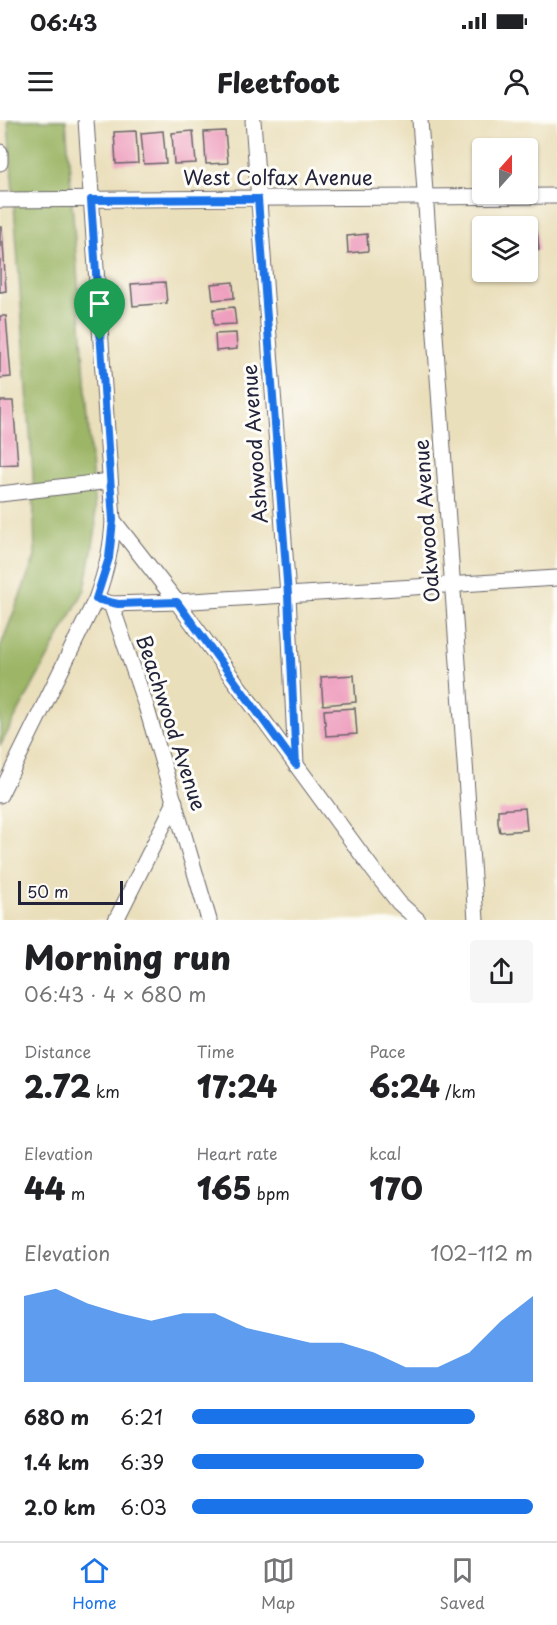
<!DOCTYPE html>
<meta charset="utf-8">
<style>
body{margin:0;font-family:"Playpen Sans",sans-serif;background:#f6f6f6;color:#202124;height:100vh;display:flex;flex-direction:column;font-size:22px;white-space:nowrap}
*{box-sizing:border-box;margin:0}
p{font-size:20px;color:#757577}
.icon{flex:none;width:33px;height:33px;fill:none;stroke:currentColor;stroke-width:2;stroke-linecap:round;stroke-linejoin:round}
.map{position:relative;height:800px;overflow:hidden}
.details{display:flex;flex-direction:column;background:#fff;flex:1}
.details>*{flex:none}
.needle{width:39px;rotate:21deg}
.controls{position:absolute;left:472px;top:18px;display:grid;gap:12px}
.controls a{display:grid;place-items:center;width:66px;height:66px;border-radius:6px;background:#fff;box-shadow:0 2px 4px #0004;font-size:30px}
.scale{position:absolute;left:18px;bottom:15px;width:105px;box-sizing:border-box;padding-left:6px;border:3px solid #22223b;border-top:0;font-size:16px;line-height:21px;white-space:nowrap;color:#22223b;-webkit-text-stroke:4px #fdfcf7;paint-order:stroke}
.pin{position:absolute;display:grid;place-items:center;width:51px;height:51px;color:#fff;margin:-62px -26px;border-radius:50% 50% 50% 0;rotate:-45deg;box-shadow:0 0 6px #0007}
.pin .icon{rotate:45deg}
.round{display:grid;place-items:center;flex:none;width:63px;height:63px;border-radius:6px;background:#f6f6f6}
.head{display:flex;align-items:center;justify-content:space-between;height:102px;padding:0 24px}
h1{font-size:33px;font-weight:800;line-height:45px}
.metrics{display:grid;grid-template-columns:repeat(3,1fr);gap:9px;height:102px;padding:6px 24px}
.metrics div{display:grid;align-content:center}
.metrics b{font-size:30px;font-weight:800}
.metrics small{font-size:16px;font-weight:400}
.metrics p{font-size:16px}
.chart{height:168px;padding:12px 24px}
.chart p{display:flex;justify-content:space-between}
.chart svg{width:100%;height:108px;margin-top:6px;fill:#1a73e8;opacity:.7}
ul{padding:0 24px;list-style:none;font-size:20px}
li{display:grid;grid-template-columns:96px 72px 1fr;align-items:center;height:45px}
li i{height:15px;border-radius:8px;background:#1a73e8}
.status{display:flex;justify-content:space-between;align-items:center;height:42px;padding:0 30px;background:#fff;direction:ltr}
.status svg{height:16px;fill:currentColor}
header{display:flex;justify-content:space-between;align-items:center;height:78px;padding:0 24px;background:#fff;font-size:27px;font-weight:800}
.tabs{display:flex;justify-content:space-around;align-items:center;height:84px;border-top:2px solid #e0e0e0;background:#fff;font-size:16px;color:#757577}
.tabs a{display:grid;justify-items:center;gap:3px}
.tabs .active{color:#1a73e8}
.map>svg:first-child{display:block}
</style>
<div class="status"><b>06:43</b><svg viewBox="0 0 49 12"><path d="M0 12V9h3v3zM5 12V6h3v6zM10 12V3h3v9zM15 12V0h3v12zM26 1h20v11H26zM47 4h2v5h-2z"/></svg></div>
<header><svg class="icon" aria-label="menu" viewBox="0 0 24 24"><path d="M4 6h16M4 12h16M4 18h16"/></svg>Fleetfoot<svg class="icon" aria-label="person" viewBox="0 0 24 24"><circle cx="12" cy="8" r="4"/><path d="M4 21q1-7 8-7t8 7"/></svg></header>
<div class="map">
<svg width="557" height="800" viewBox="0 0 557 800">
<rect width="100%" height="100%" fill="#fdfcf7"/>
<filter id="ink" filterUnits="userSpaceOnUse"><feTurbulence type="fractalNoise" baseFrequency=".0167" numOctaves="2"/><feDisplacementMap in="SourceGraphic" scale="12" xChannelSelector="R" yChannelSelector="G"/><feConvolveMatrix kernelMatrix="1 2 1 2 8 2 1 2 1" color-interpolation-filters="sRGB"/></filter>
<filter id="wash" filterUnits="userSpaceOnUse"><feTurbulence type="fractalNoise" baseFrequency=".008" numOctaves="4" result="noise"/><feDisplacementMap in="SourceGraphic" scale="24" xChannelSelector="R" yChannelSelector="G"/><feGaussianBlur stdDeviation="1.35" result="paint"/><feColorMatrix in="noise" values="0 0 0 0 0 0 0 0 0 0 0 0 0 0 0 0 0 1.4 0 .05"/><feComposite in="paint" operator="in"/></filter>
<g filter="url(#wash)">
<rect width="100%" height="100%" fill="#eadfbb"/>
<path fill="#9cb566" stroke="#5f6c50" stroke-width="1.5" d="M8,0h58l30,408 -11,61 -85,157v-98l35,-91 -2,-83z"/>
<g id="blocks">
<g fill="#ee9dbd">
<path d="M136,11l2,32 -22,1 -2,-32z"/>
<path d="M163,11l3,32 -22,1 -3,-31z"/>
<path d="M193,11l3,32 -22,1 -2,-31z"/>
<path d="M225,11l3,32 -22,1 -2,-32z"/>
<path d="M0,107h2l4,64 -6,1z"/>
<path d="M537,111l2,19 -11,1v-19z"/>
<path d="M367,114l1,17 -20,2 -1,-17z"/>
<path d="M165,162l2,21 -34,3 -2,-22z"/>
<path d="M233,162l1,16 -21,2 -2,-16z"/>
<path d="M234,187l2,17 -22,1 -1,-16z"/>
<path d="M0,196h6l5,61 -11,1z"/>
<path d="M236,213l1,16 -21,2 -1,-17z"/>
<path d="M0,281h13l5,63 -18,1z"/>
<path d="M354,555l2,27 -33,3 -2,-28z"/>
<path d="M355,588l2,26 -31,2 -2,-26z"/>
<path d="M525,688l2,22 -27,2 -2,-9v-13z"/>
</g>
</g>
</g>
<g filter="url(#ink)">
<use href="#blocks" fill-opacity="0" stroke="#686468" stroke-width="1.5"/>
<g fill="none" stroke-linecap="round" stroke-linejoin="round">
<defs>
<g id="minor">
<path d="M253,0l35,475 8,170"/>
<path d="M420,0l56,800"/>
<path d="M0,32v11"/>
<path d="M0,80l557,-4"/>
<path d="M0,374l110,-13"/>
<path d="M113,400l64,82 196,268 26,33 19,17"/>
<path d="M104,482l7,2 35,102 63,214"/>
<path d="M111,484l66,-2 380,-24"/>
<path d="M0,675l96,-196c10,-27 16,-51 17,-79l-27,-400"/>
<path d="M116,800l59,-118"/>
</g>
</defs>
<use href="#minor" stroke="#686468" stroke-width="17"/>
<use href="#minor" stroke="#fff" stroke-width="15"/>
</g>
</g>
<g fill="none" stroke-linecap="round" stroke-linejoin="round" filter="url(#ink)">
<defs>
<path id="route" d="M258,79l30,396 8,170 -119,-163 -59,2 -22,-5 13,-41 4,-38 -22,-320z"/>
</defs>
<use href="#route" stroke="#fff" stroke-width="12"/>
<use href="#route" stroke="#1a73e8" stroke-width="8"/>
</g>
<g text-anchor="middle" stroke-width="6" stroke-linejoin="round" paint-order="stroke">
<g font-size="20" fill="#22223b" stroke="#fdfcf7">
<text x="278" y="65">West Colfax Avenue</text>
<text transform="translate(255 324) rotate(-94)" y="7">Ashwood Avenue</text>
<text transform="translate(427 401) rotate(-94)" y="7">Oakwood Avenue</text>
<text transform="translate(171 603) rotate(72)" y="7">Beachwood Avenue</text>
</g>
</g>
</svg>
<div class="controls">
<a><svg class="needle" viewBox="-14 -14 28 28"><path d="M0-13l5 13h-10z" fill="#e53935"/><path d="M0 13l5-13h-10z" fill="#757577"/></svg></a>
<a><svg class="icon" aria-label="layers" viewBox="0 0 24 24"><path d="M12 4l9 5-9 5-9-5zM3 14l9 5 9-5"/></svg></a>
</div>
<div class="scale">50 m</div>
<div class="pin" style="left:100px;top:220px;background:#1e9e55"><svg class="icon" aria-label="arrive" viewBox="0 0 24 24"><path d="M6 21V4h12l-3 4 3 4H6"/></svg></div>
</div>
<section class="details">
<div class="head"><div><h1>Morning run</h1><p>06:43 · 4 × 680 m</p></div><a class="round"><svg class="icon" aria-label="share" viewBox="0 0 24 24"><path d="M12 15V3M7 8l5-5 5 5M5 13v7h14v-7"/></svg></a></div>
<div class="metrics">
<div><p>Distance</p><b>2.72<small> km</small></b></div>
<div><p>Time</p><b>17:24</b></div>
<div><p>Pace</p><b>6:24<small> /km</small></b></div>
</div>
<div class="metrics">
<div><p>Elevation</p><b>44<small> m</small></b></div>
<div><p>Heart rate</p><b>165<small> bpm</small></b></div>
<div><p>kcal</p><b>170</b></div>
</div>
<div class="chart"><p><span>Elevation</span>102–112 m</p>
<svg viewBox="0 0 160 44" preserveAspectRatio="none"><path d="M0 44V9L10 6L20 12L30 16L40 19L50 16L60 16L70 22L80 25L90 28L100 28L110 32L120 38L130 38L140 32L150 19L160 9V44z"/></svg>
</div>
<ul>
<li><b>680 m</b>6:21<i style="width:83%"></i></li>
<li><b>1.4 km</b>6:39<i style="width:68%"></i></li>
<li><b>2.0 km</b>6:03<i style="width:100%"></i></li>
</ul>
</section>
<nav class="tabs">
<a class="active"><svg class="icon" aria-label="home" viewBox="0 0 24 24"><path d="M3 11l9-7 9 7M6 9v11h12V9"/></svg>Home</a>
<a><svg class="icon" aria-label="map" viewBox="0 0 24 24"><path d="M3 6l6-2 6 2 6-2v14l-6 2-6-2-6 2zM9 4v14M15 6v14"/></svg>Map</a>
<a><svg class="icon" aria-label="saved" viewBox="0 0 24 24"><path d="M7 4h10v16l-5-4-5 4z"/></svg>Saved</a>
</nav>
